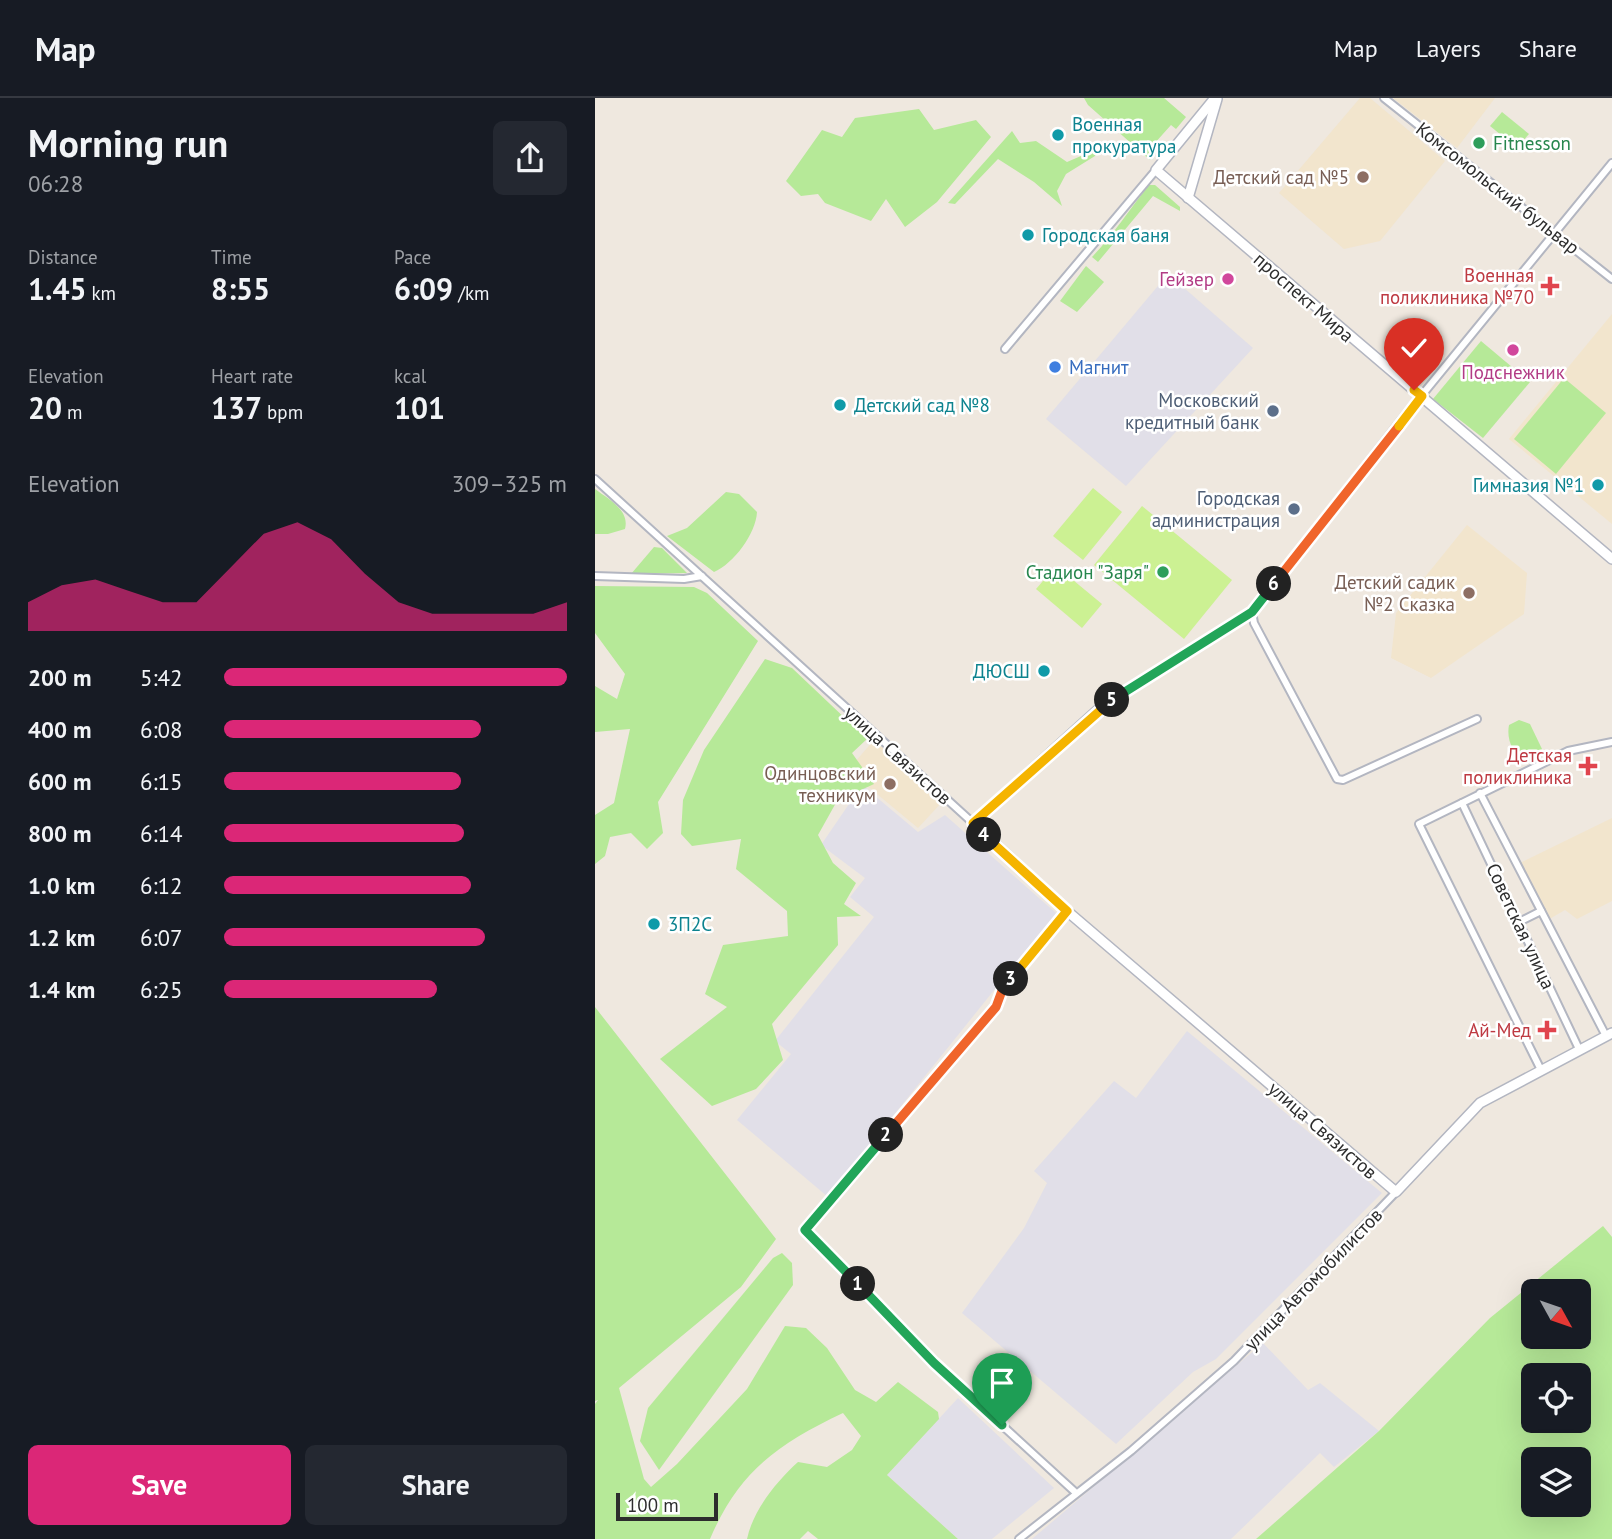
<!DOCTYPE html>
<meta charset="utf-8">
<style>
body{margin:0;font-family:"PT Sans",sans-serif;background:#242831;color:#f1f3f6;height:100vh;display:flex;flex-direction:column;font-size:26px;white-space:nowrap}
*{box-sizing:border-box;margin:0}
p{font-size:23px;color:#9ea1a6}
.icon{flex:none;width:38px;height:38px;fill:none;stroke:currentColor;stroke-width:2;stroke-linecap:round;stroke-linejoin:round}
.map{position:relative;flex:1;overflow:hidden}
.side{display:flex;flex-direction:column;background:#171b24;width:595px}
.side>*{flex:none}
.needle{width:46px;rotate:130deg}
.buttons{position:absolute;left:926px;top:1181px;display:grid;gap:14px}
.buttons a{display:grid;place-items:center;width:70px;height:70px;border-radius:10px;background:#171b24;box-shadow:0 7px 28px #0002;font-size:35px}
.scale{position:absolute;left:21px;bottom:18px;width:102px;box-sizing:border-box;padding-left:7px;border:4px solid #2d2d2d;border-top:0;font-size:19px;line-height:24px;white-space:nowrap;color:#2d2d2d;-webkit-text-stroke:5px #fff;paint-order:stroke}
.pin{position:absolute;display:grid;place-items:center;width:60px;height:60px;color:#fff;margin:-72px -30px;border-radius:50% 50% 50% 0;rotate:-45deg;box-shadow:0 0 7px #0007}
.pin .icon{rotate:45deg}
.km{position:absolute;width:35px;height:35px;margin:-18px;border-radius:50%;background:#222;color:#fff;font-size:19px;line-height:35px;text-align:center}
.round{display:grid;place-items:center;flex:none;width:74px;height:74px;border-radius:10px;background:#242831}
.overview{display:flex;align-items:center;justify-content:space-between;height:119px;padding:0 28px}
h1{font-size:38px;font-weight:600;line-height:52px}
.stats{display:grid;grid-template-columns:repeat(3,1fr);gap:10px;height:119px;padding:7px 28px}
.stats div{display:grid;align-content:center}
.stats b{font-size:30px;font-weight:600}
.stats small{font-size:19px;font-weight:400}
.stats p{font-size:19px}
.chart{height:196px;padding:14px 28px}
.chart p{display:flex;justify-content:space-between}
.chart svg{width:100%;height:126px;margin-top:7px;fill:#db2777;opacity:.7}
.cta{display:flex;gap:14px;margin-top:auto;padding:14px 28px}
.cta a{flex:1;height:80px;border-radius:10px;background:#db2777;color:#fff;font-size:28px;font-weight:600;line-height:80px;text-align:center}
.cta a+a{background:#242831;color:#f1f3f6}
ul{padding:0 28px;list-style:none;font-size:23px}
li{display:grid;grid-template-columns:112px 84px 1fr;align-items:center;height:52px}
li i{height:18px;border-radius:9px;background:#db2777}
header{display:flex;align-items:center;gap:42px;box-sizing:border-box;height:98px;padding:0 35px;background:#171b24;border-bottom:2px solid #363941}
header strong{font-size:33px}
nav{display:flex;gap:38px;margin-inline-start:auto;font-size:24px}
main{display:flex;flex:1;min-height:0}
.map>svg:first-child{display:block}
</style>
<header>
<strong>Map</strong>
<nav><a>Map</a><a>Layers</a><a>Share</a></nav>
</header>
<main>
<section class="side">
<div class="overview"><div><h1>Morning run</h1><p>06:28</p></div><a class="round"><svg class="icon" aria-label="share" viewBox="0 0 24 24"><path d="M12 15V3M7 8l5-5 5 5M5 13v7h14v-7"/></svg></a></div>
<div class="stats">
<div><p>Distance</p><b>1.45<small> km</small></b></div>
<div><p>Time</p><b>8:55</b></div>
<div><p>Pace</p><b>6:09<small> /km</small></b></div>
</div>
<div class="stats">
<div><p>Elevation</p><b>20<small> m</small></b></div>
<div><p>Heart rate</p><b>137<small> bpm</small></b></div>
<div><p>kcal</p><b>101</b></div>
</div>
<div class="chart"><p><span>Elevation</span>309–325 m</p>
<svg viewBox="0 0 160 44" preserveAspectRatio="none"><path d="M0 44V34L10 28L20 26L30 30L40 34L50 34L60 22L70 10L80 6L90 12L100 24L110 34L120 38L130 38L140 38L150 38L160 34V44z"/></svg>
</div>
<ul>
<li><b>200 m</b>5:42<i style="width:100%"></i></li>
<li><b>400 m</b>6:08<i style="width:75%"></i></li>
<li><b>600 m</b>6:15<i style="width:69%"></i></li>
<li><b>800 m</b>6:14<i style="width:70%"></i></li>
<li><b>1.0 km</b>6:12<i style="width:72%"></i></li>
<li><b>1.2 km</b>6:07<i style="width:76%"></i></li>
<li><b>1.4 km</b>6:25<i style="width:62%"></i></li>
</ul>
<div class="cta"><a>Save</a><a>Share</a></div>
</section>
<div class="map">
<svg width="1017" height="1441" viewBox="0 0 1017 1441">
<rect width="100%" height="100%" fill="#efe8df"/>
<g fill="#e1dfe8">
<path d="M573,176l85,74 -127,138 -80,-67z"/>
<path d="M267,687l56,47 27,-17 111,98 -228,284 -91,-77 54,-66 -16,-13 99,-124 -24,-20 15,-19 -44,-33z"/>
<path d="M592,933l195,162 -166,166 -23,13 -77,72 -154,-131 62,-85 23,-45 -13,-12 80,-90 22,17z"/>
<path d="M668,1245l45,47 12,-7 59,48 -45,36 -14,-14 -89,86h-199z"/>
<path d="M363,1300l96,90 -62,51h-34l-71,-64z"/>
</g>
<g fill="#f2e5cd">
<path d="M765,0h10l75,63 -65,80 -36,8 -65,-56z"/>
<path d="M798,0h102l-38,50z"/>
<path d="M1017,216v210l-103,-85z"/>
<path d="M872,427l60,48 -3,41 -93,64 -40,-20 5,-45z"/>
<path d="M279,642l69,61 -25,27 -70,-58z"/>
<path d="M1017,720v83l-35,18 -12,-9 -19,11 -28,-57z"/>
</g>
<g fill="#b6e998" fill-rule="evenodd">
<path d="M489,0h80l22,19 -10,12 -5,-4 -17,19 6,5 -10,11 -62,-55z"/>
<path d="M324,11l15,21 42,-10 15,17 -54,65 -32,25 -19,-28 -15,22 -46,-18 -7,-9 -17,2 -15,-15 36,-51 20,7 13,-19z"/>
<path d="M907,14l27,22 -12,14 -27,-22z"/>
<path d="M417,33l8,12 16,-2 31,21 14,-6 12,-12 5,6 -3,6 -29,18 -9,17 5,15 -28,-24 -36,-23 -43,45 -7,-1z"/>
<path d="M554,87h6l25,22v4l-27,-15 -55,66 -6,-5c22,-23 37,-47 57,-72z"/>
<path d="M491,168l18,16 -27,30 -17,-11z"/>
<path d="M886,243l49,41 -47,56 -50,-39z"/>
<path d="M969,280l42,35 -50,61 -42,-35z"/>
<path d="M0,391c13,10 35,21 30,40l-17,5h-13z"/>
<path d="M131,394l13,2 18,18c-1,22 -24,52 -43,60l-47,-36 20,-8z"/>
<path d="M59,449l8,1 25,25 -56,1z"/>
<path d="M0,488l99,1 13,6 51,48 -100,161 5,31 -16,16 -16,-16 -21,4 -5,19 -10,8v-49l19,-12 16,-74 -35,3v-46l22,13 8,-25 -30,-41z"/>
<path d="M170,561l27,9 75,71 -15,14 22,31 -37,17 -19,34 15,28 23,20 -12,21 17,12 -24,1 1,28 -66,79 11,36 -27,29 -44,17 -52,-47 67,-52 -22,-13 18,-49 65,-9 -1,-25 -51,-42 5,-30 -49,7 -11,-12 2,-34 21,-50z"/>
<path d="M924,622l11,4 12,25 -5,9 -9,5c-14,-7 -22,-22 -19,-38z"/>
<path d="M0,909l181,232 -35,48 -122,101 25,91 7,8 26,-23 70,-75 38,-63 21,2 21,20 28,42 21,12 22,-20 40,30 1,7 -52,56 71,64h-140l-10,-8 -8,8h-53c6,-29 30,-58 51,-77l29,5 25,-17 9,-14 -18,-23c-65,31 -104,58 -133,126h-115v-135l3,-4 -3,1z"/>
<path d="M1008,1128l9,11v302h-356l123,-108 111,-113zM938,1194h46v45h-46zM938,1278h46v45h-46zM938,1362h46v45h-46z"/>
<path d="M187,1155l10,10 1,22 -134,185 -19,-29 8,-33 125,-150z"/>
</g>
<g fill="#ccf193">
<path d="M498,390l29,24 -39,48 -30,-24z"/>
<path d="M547,408l90,74 -48,59 -90,-74z"/>
<path d="M461,468l46,38 -20,24 -46,-39z"/>
</g>
<g fill="none" stroke-linecap="round" stroke-linejoin="round">
<defs>
<g id="street">
<path d="M789,0l228,181"/>
<path d="M410,251l151,-179"/>
<path d="M827,297l190,-232"/>
<path d="M0,381l378,344"/>
<path d="M0,478l89,3 18,-3"/>
<path d="M657,514l2,11 83,156 6,1 134,-61"/>
<path d="M885,695l126,243"/>
<path d="M867,705l117,246"/>
<path d="M472,813l-64,77 -7,19 -191,223 129,133 141,129"/>
<path d="M924,824l22,-11"/>
<path d="M946,972l-122,-246 149,-73 44,-9"/>
<path d="M424,1441l112,-88 103,-90 162,-169"/>
</g>
<g id="secondary">
<path d="M620,0l-59,72 456,389"/>
<path d="M593,100l29,-99"/>
<path d="M827,297l-170,217 -152,96 -127,115 94,88 329,281 84,-89 132,-70"/>
</g>
</defs>
<use href="#street" stroke="#b3b6c1" stroke-width="10"/>
<use href="#secondary" stroke="#b3b6c1" stroke-width="12"/>
<use href="#street" stroke="#fff" stroke-width="6"/>
<use href="#secondary" stroke="#fff" stroke-width="9"/>
</g>
<g fill="none" stroke-linecap="round" stroke-linejoin="round">
<defs>
<path id="split-1" d="M263,1186l76,79 68,62"/>
<path id="split-2" d="M263,1186l-53,-54 81,-95"/>
<path id="split-3" d="M291,1037l110,-128 7,-19 8,-9"/>
<path id="split-4" d="M389,737l83,76 -56,68"/>
<path id="split-5" d="M389,737l-11,-12 139,-123"/>
<path id="split-6" d="M517,602l140,-88 22,-28"/>
<path id="split-7" d="M679,486l125,-158"/>
<path id="split-8" d="M804,328l23,-30 -8,-6"/>
</defs>
<use href="#split-1" stroke="#fff" stroke-width="14"/>
<use href="#split-2" stroke="#fff" stroke-width="14"/>
<use href="#split-3" stroke="#fff" stroke-width="14"/>
<use href="#split-4" stroke="#fff" stroke-width="14"/>
<use href="#split-5" stroke="#fff" stroke-width="14"/>
<use href="#split-6" stroke="#fff" stroke-width="14"/>
<use href="#split-7" stroke="#fff" stroke-width="14"/>
<use href="#split-8" stroke="#fff" stroke-width="14"/>
<use href="#split-1" stroke="#22a559" stroke-width="9"/>
<use href="#split-2" stroke="#22a559" stroke-width="9"/>
<use href="#split-3" stroke="#f0652b" stroke-width="9"/>
<use href="#split-4" stroke="#f5b400" stroke-width="9"/>
<use href="#split-5" stroke="#f5b400" stroke-width="9"/>
<use href="#split-6" stroke="#22a559" stroke-width="9"/>
<use href="#split-7" stroke="#f0652b" stroke-width="9"/>
<use href="#split-8" stroke="#f5b400" stroke-width="9"/>
</g>
<g fill="#0f9aa8" stroke="#fff" stroke-width="2.5">
<circle cx="463" cy="37" r="7"/>
<circle cx="433" cy="137" r="7"/>
<circle cx="245" cy="307" r="7"/>
<circle cx="1003" cy="387" r="7"/>
<circle cx="449" cy="573" r="7"/>
<circle cx="59" cy="826" r="7"/>
</g>
<g fill="#2e9e5b" stroke="#fff" stroke-width="2.5">
<circle cx="884" cy="45" r="7"/>
<circle cx="568" cy="474" r="7"/>
</g>
<g fill="#8d6e63" stroke="#fff" stroke-width="2.5">
<circle cx="768" cy="79" r="7"/>
<circle cx="874" cy="495" r="7"/>
<circle cx="295" cy="686" r="7"/>
</g>
<g fill="#d1479c" stroke="#fff" stroke-width="2.5">
<circle cx="633" cy="181" r="7"/>
<circle cx="918" cy="252" r="7"/>
</g>
<g fill="#e0444e" stroke="#fff" stroke-width="2.5">
<path d="M951.5 177.5h7v7h7v7h-7v7h-7v-7h-7v-7h7z"/>
<path d="M989.5 657.5h7v7h7v7h-7v7h-7v-7h-7v-7h7z"/>
<path d="M948.5 921.5h7v7h7v7h-7v7h-7v-7h-7v-7h7z"/>
</g>
<circle fill="#3f7fe0" stroke="#fff" stroke-width="2.5" cx="460" cy="269" r="7"/>
<g fill="#5c6f8a" stroke="#fff" stroke-width="2.5">
<circle cx="678" cy="313" r="7"/>
<circle cx="699" cy="411" r="7"/>
</g>
<g text-anchor="middle" stroke-width="5" stroke-linejoin="round" paint-order="stroke">
<g font-size="19" fill="#0d838f" stroke="#fff" text-anchor="start">
<text x="477" y="33">Военная<tspan x="477" dy="22">прокуратура</tspan></text>
<text x="447" y="144">Городская баня</text>
<text x="259" y="314">Детский сад №8</text>
<text x="989" y="394" text-anchor="end">Гимназия №1</text>
<text x="435" y="580" text-anchor="end">ДЮСШ</text>
<text x="73" y="833">3П2С</text>
</g>
<g font-size="19" fill="#27864d" stroke="#fff" text-anchor="start">
<text x="898" y="52">Fitnesson</text>
<text x="554" y="481" text-anchor="end">Стадион "Заря"</text>
</g>
<g font-size="19" fill="#785e54" stroke="#fff" text-anchor="end">
<text x="754" y="86">Детский сад №5</text>
<text x="860" y="491">Детский садик<tspan x="860" dy="22">№2 Сказка</tspan></text>
<text x="281" y="682">Одинцовский<tspan x="281" dy="22">техникум</tspan></text>
</g>
<g font-size="19" fill="#2d2d2d" stroke="#fff">
<text transform="translate(903 90) rotate(38)" y="7">Комсомольский бульвар</text>
<text transform="translate(709 199) rotate(41)" y="7">проспект Мира</text>
<text transform="translate(303 657) rotate(42)" y="7">улица Связистов</text>
<text transform="translate(926 828) rotate(65)" y="7">Советская улица</text>
<text transform="translate(728 1032) rotate(41)" y="7">улица Связистов</text>
<text transform="translate(718 1181) rotate(-46)" y="7">улица Автомобилистов</text>
</g>
<g font-size="19" fill="#be3a42" stroke="#fff" text-anchor="end">
<text x="939" y="184">Военная<tspan x="939" dy="22">поликлиника №70</tspan></text>
<text x="977" y="664">Детская<tspan x="977" dy="22">поликлиника</tspan></text>
<text x="936" y="939">Ай-Мед</text>
</g>
<g font-size="19" fill="#b23c85" stroke="#fff" text-anchor="end">
<text x="619" y="188">Гейзер</text>
<text x="918" y="281" text-anchor="middle">Подснежник</text>
</g>
<g font-size="19" fill="#366cbe" stroke="#fff" text-anchor="start">
<text x="474" y="276">Магнит</text>
</g>
<g font-size="19" fill="#4e5e75" stroke="#fff" text-anchor="end">
<text x="664" y="309">Московский<tspan x="664" dy="22">кредитный банк</tspan></text>
<text x="685" y="407">Городская<tspan x="685" dy="22">администрация</tspan></text>
</g>
</g>
</svg>
<div class="buttons">
<a><svg class="needle" viewBox="-14 -14 28 28"><path d="M0-13l5 13h-10z" fill="#e53935"/><path d="M0 13l5-13h-10z" fill="#9ea1a6"/></svg></a>
<a><svg class="icon" aria-label="locate" viewBox="0 0 24 24"><circle cx="12" cy="12" r="6"/><path d="M12 2v4M12 18v4M2 12h4M18 12h4"/></svg></a>
<a><svg class="icon" aria-label="layers" viewBox="0 0 24 24"><path d="M12 4l9 5-9 5-9-5zM3 14l9 5 9-5"/></svg></a>
</div>
<div class="scale">100 m</div>
<div class="pin" style="left:407px;top:1327px;background:#1e9e55"><svg class="icon" aria-label="arrive" viewBox="0 0 24 24"><path d="M6 21V4h12l-3 4 3 4H6"/></svg></div>
<div class="pin" style="left:819px;top:292px;background:#d93025"><svg class="icon" aria-label="check" viewBox="0 0 24 24"><path d="M5 12l5 5 9-10"/></svg></div>
<b class="km" style="left:263px;top:1186px">1</b>
<b class="km" style="left:291px;top:1037px">2</b>
<b class="km" style="left:416px;top:881px">3</b>
<b class="km" style="left:389px;top:737px">4</b>
<b class="km" style="left:517px;top:602px">5</b>
<b class="km" style="left:679px;top:486px">6</b>
</div>
</main>
